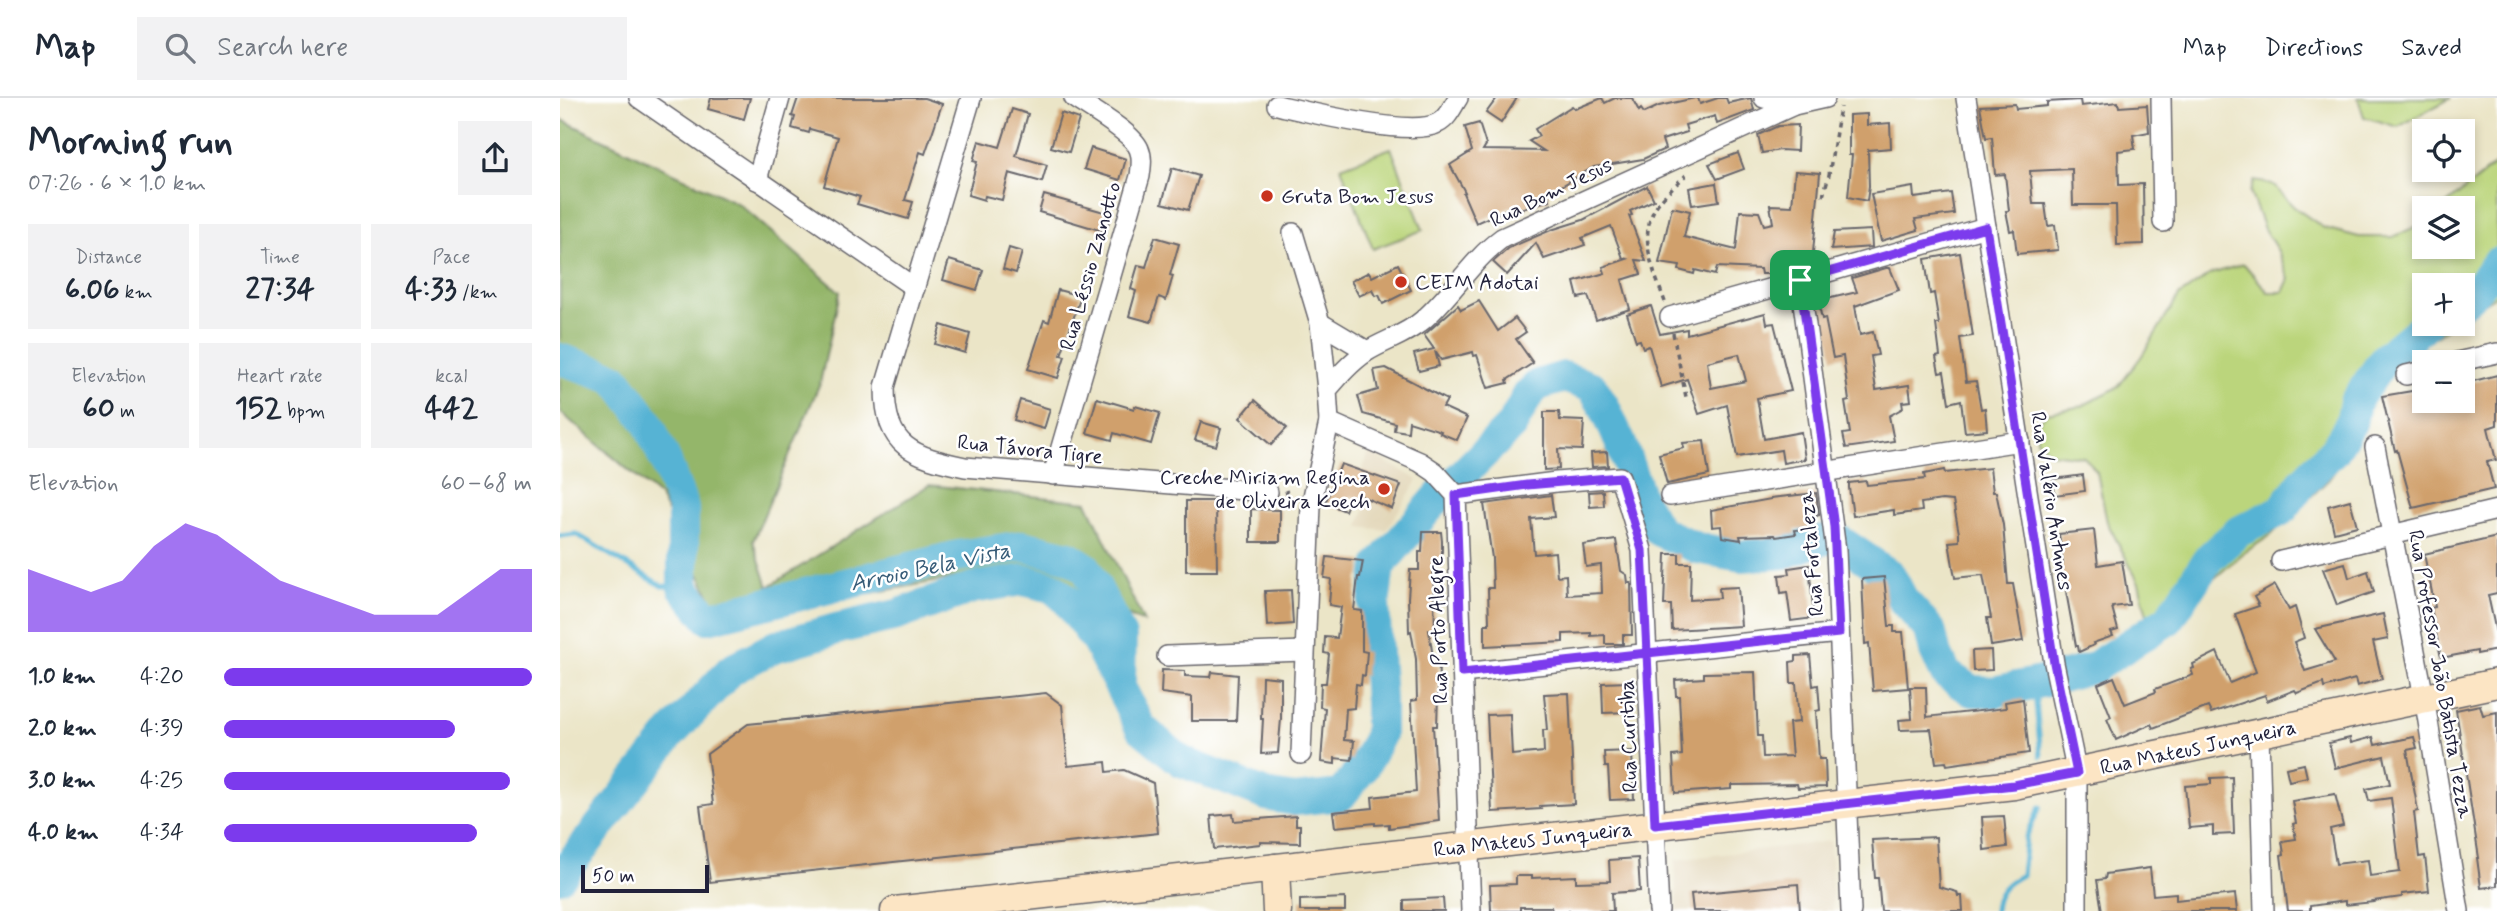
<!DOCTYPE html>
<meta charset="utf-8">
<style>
body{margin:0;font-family:Mynerve,sans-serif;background:#f2f2f3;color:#1f2937;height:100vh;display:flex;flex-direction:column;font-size:26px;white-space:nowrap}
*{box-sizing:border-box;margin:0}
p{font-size:23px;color:#747a83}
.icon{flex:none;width:38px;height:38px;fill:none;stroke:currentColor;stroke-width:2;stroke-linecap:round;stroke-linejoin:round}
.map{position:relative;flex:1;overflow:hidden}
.panel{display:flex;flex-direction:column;background:#fff;width:560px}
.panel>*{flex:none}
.fabs{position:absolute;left:1852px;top:21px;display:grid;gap:14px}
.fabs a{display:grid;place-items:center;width:63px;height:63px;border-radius:0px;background:#fff;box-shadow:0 4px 10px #0003;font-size:35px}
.scale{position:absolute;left:21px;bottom:18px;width:128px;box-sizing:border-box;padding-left:7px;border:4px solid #22223b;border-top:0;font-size:19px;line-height:24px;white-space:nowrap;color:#22223b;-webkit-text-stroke:5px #fff;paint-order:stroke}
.pin{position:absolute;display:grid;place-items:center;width:60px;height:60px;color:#fff;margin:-30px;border-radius:14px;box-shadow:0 4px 10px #0006}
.round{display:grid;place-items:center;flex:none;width:74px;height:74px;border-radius:0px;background:#f2f2f3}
.summary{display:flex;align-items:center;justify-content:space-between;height:119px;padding:0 28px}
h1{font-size:38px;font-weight:700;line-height:52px}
.metrics{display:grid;grid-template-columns:repeat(3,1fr);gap:10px;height:119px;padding:7px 28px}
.metrics div{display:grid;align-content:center;border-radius:0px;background:#f2f2f3;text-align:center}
.metrics b{font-size:30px;font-weight:700}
.metrics small{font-size:19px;font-weight:400}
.metrics p{font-size:19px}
.chart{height:196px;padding:14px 28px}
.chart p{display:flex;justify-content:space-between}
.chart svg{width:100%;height:126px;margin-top:7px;fill:#7c3aed;opacity:.7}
ul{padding:0 28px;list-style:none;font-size:23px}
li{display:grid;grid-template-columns:112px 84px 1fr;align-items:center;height:52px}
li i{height:18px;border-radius:9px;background:#7c3aed}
header{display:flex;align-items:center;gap:42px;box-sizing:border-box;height:98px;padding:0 35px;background:#fff;border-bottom:2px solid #e0e1e3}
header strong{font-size:33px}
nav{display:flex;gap:38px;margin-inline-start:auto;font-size:24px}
.search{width:490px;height:63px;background:#f2f2f3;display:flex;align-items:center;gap:18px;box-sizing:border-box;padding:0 24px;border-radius:0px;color:#747a83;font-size:26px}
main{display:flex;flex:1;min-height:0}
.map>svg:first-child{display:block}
</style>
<header>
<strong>Map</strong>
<div class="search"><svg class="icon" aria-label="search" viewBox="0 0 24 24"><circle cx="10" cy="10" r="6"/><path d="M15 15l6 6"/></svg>Search here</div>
<nav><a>Map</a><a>Directions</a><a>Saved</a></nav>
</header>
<main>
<section class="panel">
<div class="summary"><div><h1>Morning run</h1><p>07:26 · 6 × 1.0 km</p></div><a class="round"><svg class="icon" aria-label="share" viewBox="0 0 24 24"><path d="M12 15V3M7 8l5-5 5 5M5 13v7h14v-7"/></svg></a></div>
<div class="metrics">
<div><p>Distance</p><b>6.06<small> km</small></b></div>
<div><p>Time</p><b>27:34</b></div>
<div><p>Pace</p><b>4:33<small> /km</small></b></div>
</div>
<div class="metrics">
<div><p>Elevation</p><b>60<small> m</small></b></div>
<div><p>Heart rate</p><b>152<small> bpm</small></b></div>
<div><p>kcal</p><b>442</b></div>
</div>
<div class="chart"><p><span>Elevation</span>60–68 m</p>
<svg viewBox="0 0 160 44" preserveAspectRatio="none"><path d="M0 44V22L10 26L20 30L30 26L40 14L50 6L60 10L70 18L80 26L90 30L100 34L110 38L120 38L130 38L140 30L150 22L160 22V44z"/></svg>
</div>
<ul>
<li><b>1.0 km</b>4:20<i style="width:100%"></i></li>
<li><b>2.0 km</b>4:39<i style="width:75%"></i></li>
<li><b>3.0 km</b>4:25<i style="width:93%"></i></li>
<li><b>4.0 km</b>4:34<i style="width:82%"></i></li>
</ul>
</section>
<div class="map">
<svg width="1937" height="813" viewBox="0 0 1937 813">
<rect width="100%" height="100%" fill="#fff"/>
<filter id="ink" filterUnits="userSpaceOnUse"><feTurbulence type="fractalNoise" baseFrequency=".0143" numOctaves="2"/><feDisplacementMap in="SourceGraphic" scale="14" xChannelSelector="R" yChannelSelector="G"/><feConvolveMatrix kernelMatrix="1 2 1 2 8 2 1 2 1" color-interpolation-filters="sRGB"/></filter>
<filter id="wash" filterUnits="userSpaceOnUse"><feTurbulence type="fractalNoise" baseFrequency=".00686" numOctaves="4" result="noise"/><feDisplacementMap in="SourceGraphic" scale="28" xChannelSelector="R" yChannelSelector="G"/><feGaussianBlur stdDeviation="1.57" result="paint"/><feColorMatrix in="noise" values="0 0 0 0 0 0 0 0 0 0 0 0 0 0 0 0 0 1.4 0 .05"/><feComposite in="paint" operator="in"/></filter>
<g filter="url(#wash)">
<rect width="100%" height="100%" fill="#ebe5c7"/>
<g fill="#e2d6b7">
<path d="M809,354l49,28 -32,50 -27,-3 8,-24 -15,-5z"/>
<path d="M1270,743l3,70h-156l-2,-51z"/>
</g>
<g fill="#bbd57b" stroke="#6e7c5b" stroke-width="2">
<path d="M1798,0h93l-53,29 -34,-10z"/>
<path d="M831,50l32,82 -50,19 -32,-82z"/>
<path d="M1937,65v132l-35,22v-32h-38v39h29l-35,24 -31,30 -26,36 -15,41 -17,24 -58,56 -30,20 -32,28 -20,27 -25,26 -14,-9 -11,-44 -32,-61 -10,-50 -13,-15 -34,-4 -13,-13v-16l10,-11 35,-7 36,-19 23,-30 38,-61 32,-22 33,-10 24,28h15l6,-13 -11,-28 -14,-22 -14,-37 4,-11 18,3 22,23 30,21 35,9h34l31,-14v24h38v-39h-20z"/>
</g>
<path fill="#94b66b" stroke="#5b6c53" stroke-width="2" d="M0,21l179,85 101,88 -20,91 -67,158 15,46 161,-102 158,17 57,120 -135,-54 -287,52 -62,-123 -100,-85z"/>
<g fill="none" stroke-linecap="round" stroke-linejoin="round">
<g stroke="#56b3d4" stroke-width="5">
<path d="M0,438l16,-2 86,52 21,1"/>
<path d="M1474,584l7,74"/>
<path d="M1435,813c1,-19 11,-28 27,-36l4,-38 14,-30"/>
</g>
<g stroke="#56b3d4" stroke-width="32">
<path d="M1902,204l14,-12 21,-27"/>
<path d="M0,261l55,19 32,43 19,41 17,46v79l25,31 250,-62 65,-10 46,11 17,11 35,68 -1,46"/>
<path d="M897,382l55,-55 16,-30 10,-10 26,-8 28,10 13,21 16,36 19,54 19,33 38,17 45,8 42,-3 27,-10 23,-6 56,38 13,25 27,30 5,21 11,23 26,17 22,1 61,-13 38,-11 76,-49 40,-61 29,-26 44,-22 20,-27 33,-34 16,-26 4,-21 30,-44 41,-34"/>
<path d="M0,779l111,-143 60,-64 43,-23 66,-19 57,-13 75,-27 51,-8 29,7 15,13 30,42 44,86 40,33 85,34 28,5 47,-5 23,-29 16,-31v-34l-6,-96 5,-39 61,-71"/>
</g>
</g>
<g id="blocks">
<g fill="#d0a06c" fill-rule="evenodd">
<path d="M151,0h39l-6,21 -36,-10z"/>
<path d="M238,0h126l18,6 -17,50 -5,-2 -15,48 8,2 -5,17 -51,-15 3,-7 -36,-11 14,-49 -28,-8 -1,4 -17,-5 3,-11 -3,-1z"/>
<path d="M937,0h20l-16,25 -15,-10z"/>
<path d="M1042,0l3,5 10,-5h17l7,13 2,-2 3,4 15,-7 36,-8h3l2,6 18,-6h8l2,5 23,-5 3,12 -37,14 -2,-8 -30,9 2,7 -25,8 3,9 -22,10 -49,8 -46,27 2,6 -33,10 -1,-5 -40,18 -13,-30 2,-1 -15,-27 22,-14 -7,-24 14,-4 7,22 -3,5 61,1 -15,-10 10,-5 -4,-7 37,-23 3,3z"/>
<path d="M1520,2l1,6 37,-4 1,5 28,-2 2,27 -16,3 2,14 -17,2 1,34 24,-1 1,60 -27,1 -1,-40h-43l-1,-36 -42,2 3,33h12l3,22 7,-1 3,25 -41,4 -3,-24 -4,1 -4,-20h3l-4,-37 -10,1 -3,-38 -6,1 -6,-32 35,-2 1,5 31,-3v-4z"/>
<path d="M452,11l16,5 -12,42 31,9 -5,17 -33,-9 -7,27 -17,-4 -1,4 -16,-5 9,-33 -4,-1 6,-20 21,6z"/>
<path d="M501,15l18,6 -10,33 -18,-5z"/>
<path d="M1307,16v11l23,-2 1,25 -23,2 1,36 -2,15 -19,-4 4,-42h-3v-40z"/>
<path d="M1238,27l-1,26 -17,-1 -18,3 -4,-18 20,-9z"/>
<path d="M531,50l35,11 -6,21 -36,-11z"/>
<path d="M1178,55l6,16 -27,10 -8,-15z"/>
<path d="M612,70l27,8 -11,34 -26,-7z"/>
<path d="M1235,73l25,2 -8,91 -28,-1v4h-8v7h-15l-1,-5 -43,-2 -2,8 -20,-5 -1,4 -15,-4 1,-4 -21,-3 13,-56 18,4 -6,26 52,13 4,-39 19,1 5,13 9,-2 -3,-18 22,1z"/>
<path d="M1156,85l3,18 -27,4 -3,-17z"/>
<path d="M1087,88l7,14 -24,11 2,4 -3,1 17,45 -10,-1 5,14 -19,6 8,29 -34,11 -8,-24 -10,2 -4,-16 31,-9 -2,-6 24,-8 -4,-1 -12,-32 -29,12 3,7 -41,14 -8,-16 -29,32 -14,-13 16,-14 42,-18 32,-10z"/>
<path d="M1353,89l1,11 37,-5 3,21 -39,5 3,11 -37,11 -10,-47z"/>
<path d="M484,97l67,19 -5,18 -67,-20z"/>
<path d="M1311,132l1,17 -41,3 3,-18z"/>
<path d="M595,139l24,7 -9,31 3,1 -7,24 -7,-3 -8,25 -22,-6 7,-25 -5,-2 7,-24 8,2z"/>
<path d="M449,150l13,4 -6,21 -13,-4z"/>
<path d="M1400,155l13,83 -13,2 6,44 10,-1 5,28 4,-1 2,22 -22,2 -4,-32 -12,3 -5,-31 -5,1 -3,-16 4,-1 -4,-32h3l-5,-31 -4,1 -5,-35z"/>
<path d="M389,162l34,10 -6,20 -34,-10z"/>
<path d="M838,166l13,26 -28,14 -4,-9 -4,1 -3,-6 -13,6 -8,-15 18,-9 3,5z"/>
<path d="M1326,170h4l9,22 -44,16 5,29 13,-3 5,23 -7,1 5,34 33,-5 2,16 -9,1 1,6 -14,8 5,25 -48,7 -3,-14 7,-1 -5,-31 4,-1 -6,-45 -10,2 -8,-40 -3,1 -4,-18 39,-9 -5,-14z"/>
<path d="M498,192l23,6 -20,59 4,1 -7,22 -30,-9 16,-49 5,2z"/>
<path d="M919,203l19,30 17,-13 11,14 -10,7 17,24 -26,17 1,3 -20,5 -11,-33 -3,1 -1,-4 -32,8 -6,-9 4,15 -20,5 -5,-17 20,-5 -10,-14 34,-30 3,5z"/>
<path d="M1091,208l9,28 27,-5v5l78,-21 2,11 7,-1 17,68 -34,7 7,41 37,-7 4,27 -22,4 -2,-13 -44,7 -10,-52 -28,9 -12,-35 -26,8 -12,-41 -6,2 -3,-8 -4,1 -9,-27zM1179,256l7,27 -35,7 -4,-26z"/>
<path d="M381,227l29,9 -5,19 -30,-9z"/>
<path d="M826,270l61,32 -4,7 24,11 -10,22 -17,-7 1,-2 -32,-10 -1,11 -14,-2 1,-7 -32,-9 -5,-18 20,-6 -4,-20z"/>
<path d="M1937,277v50l-9,3 8,32 -9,2 7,27 -81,19 -16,-58 -2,1 -13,-55 42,-7v12h38v-17z"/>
<path d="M537,300l37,11 1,-3 25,7 -9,31 -37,-11 -2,7 -25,-7z"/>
<path d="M460,302l30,9 -6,20 -30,-9z"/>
<path d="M695,302l32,28 -16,17 -31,-27z"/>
<path d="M984,314h15l1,8 24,1 -2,29 -24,-1 1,20 -15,1z"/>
<path d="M641,324l20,6 -5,18 -21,-6z"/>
<path d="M1144,343l5,34 -42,9 -8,-30 25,-6 -1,-5z"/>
<path d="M1047,354l1,14 -16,1 -1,-14z"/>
<path d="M781,366l60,21 -9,24 -31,-13 -1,3 -9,-3 -6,15 -20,-8z"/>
<path d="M1430,370l3,24h3l7,33 5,59h5l10,57 -32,5 -4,-28h4l-8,-43 -28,3 -6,-36 10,-1v-8l-6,-32 -11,-1 -21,3 1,8 -28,4v-5l-41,6 -4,-28v-5l17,-2 1,4 58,-6 -1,-5 20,-4 1,3z"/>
<path d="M1523,377l2,16 -30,4 -2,-16z"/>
<path d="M1043,393l1,15 -14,1 -1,-15z"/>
<path d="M1256,395l3,22 -8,3 1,10 -17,2 1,4 -20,3 -1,-2 -35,1 1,4 -19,-3 -1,-11 -9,1 -1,-17 60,-11v-1z"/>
<path d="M991,397l3,22 -23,2 3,35 21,-2 2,24 9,-1 1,20 35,-2 -1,-28 -15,2 -3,-22 33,-5 5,31 6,4 1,8h3l1,52h-9v9h-18v-9l-14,1v-3l-28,1v8l-78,4v-22h4l-1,-36h5l-1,-30 -8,-54z"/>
<path d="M1790,402l7,26 -23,6 -6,-26z"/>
<path d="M626,403h30l1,70h-31z"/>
<path d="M691,411l29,1v32h-29z"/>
<path d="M1534,432l4,35 24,-4 7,44 -17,2 6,23 -7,2 2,4 -20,7 1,2 -15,7 -1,-6h-2l-11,-60 -4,1 -4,-22 6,-1 -4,-30z"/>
<path d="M863,434h18l1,9v23h-9l2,66h-6l5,35 5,-1 -2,62h-4l6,95 -50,7v-4l-14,1v-2l-40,4 -2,-15 40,-4 -1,-11 44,-5 -5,-91 6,-1 -1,-41 -5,-28 -2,1 -1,-34 2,-28h9v-18h3z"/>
<path d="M1937,439v56l-9,2 9,42v13l-20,4v-3l-36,7 -10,-50 4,-1 -11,-53z"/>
<path d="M1106,456h13v9h12l-1,37 30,-2 -1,-10 19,-1 3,39 -69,4 -1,-25h-7z"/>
<path d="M767,459l36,4 -3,16h-2l-4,33 8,1v40l5,1 -2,24 -3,-1 -1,10 -5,-1 -2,24 -8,1 -2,31 10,1 -2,19 -17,-2v6l-14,-2 4,-54 -5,-1 1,-24h5l3,-29 -5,-1 1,-16 12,1 4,-31 -12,-2 2,-26 -7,-1z"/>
<path d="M1785,465l4,15 19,-7 6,21 -37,13 -14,-36z"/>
<path d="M1249,467l5,53 -23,3 -4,-29 -6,1 -2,-18 11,-1 -1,-6z"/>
<path d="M1324,479l5,49h5v6h9l5,56 -35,3 -4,-48 -4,1 -3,-65z"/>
<path d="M1715,487l14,25 6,-3 9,31 -10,4 11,29 30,-9 -20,-33 68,-15 5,25 -15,3 9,37 -25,7 -2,-7 -31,9 -1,-5 -26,10 -2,-3 -28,11 -2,-6 -54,18 -3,-6 -55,21 -2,-4 -35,16 -9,-21 4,-2 -13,-33 16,-7 11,27 31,-12 -1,-3 38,-14 -2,-6 3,-1 -1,-4 24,-12 13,31 26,-11 -21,-58 24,-8 -5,-9z"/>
<path d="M731,492l2,34 -26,2 -2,-35z"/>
<path d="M1431,552l1,20 -19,1 -1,-20z"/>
<path d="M1250,557l3,31 5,-1 2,25 -4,1 3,48h6l1,28 -28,1 -1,-4 -66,1v4l-56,4 -2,-37 9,-1 -3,-59h-3l-1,-16 29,-2v-5l51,-1 3,64h4l1,21 29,-1 -3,-33 10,-1 -3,-39h-5l-1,-21 6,-1v-5z"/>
<path d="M602,572l23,1v5l26,1 1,-5 26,3 -2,46h-44v-24l-31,-4z"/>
<path d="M702,578l19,2v41l-3,34 -17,1 2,-35h-2z"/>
<path d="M1069,584l1,30 -27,1 -1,-30z"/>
<path d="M1350,589h16l1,30 79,-9 -1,-6 18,-3 6,54 -82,12 -1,-3 -10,1 -5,-34 -31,1 -1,-10 13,-1z"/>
<path d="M486,595l16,12 6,61 38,-4 1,10 17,-2 29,13 5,50 -448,49 -10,-76 13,-2 -6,-50 41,-30z"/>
<path d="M1009,595l5,111 -34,2 1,3 -49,3 -5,-97 23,-1 2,41 32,-3 -1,-22h4l-3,-36z"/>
<path d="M1920,607l3,10 14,-3v174l-16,2 -4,-30h2l-23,-148z"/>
<path d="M1813,639l2,8 39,-8 3,11 -10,2 11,61 -4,1 5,45 6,-1 4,35 -27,3v3l-29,4 1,1 -29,3v-4l-35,5v5h-22l-7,-56 3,-1 -2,-13 14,-2 -3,-15 3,-1 -4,-22 43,-7 8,32 -13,3 6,35 32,-4 2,16 30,-4 -9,-74 -22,3 -3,-12 24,-5 -6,-28 -49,12 -6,-25 21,-5 1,5z"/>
<path d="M1072,653l2,48 -24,1 -2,-33h-3l-1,-15z"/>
<path d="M1744,666l3,13 -18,4 -3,-13z"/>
<path d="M1672,679l2,57 -21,1v-9l-24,2 -4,-42 26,-2v-6z"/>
<path d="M673,716l1,7 62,-5v9h4v18l-40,-1v2l-46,5 -3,-33z"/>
<path d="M1444,718l3,31 -23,3 -2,-33z"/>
<path d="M1376,739l3,50 18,5 1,4h4l1,15h-82l-3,-33h-3l-3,-38z"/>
<path d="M1078,760l2,33 -28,2 1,18h-61l-1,-4h-31v4h-29l-1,-26 26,-1v-8h16v2l44,-2v6l34,-1 -1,-21z"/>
<path d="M1590,770l3,27 23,-2v7l59,-6 2,17h-135l-5,-31 8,-1 1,-5z"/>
<path d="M1238,786l2,27h-107l-2,-17z"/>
<path d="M785,800v13h-45v-11z"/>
<path d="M883,800l1,13h-40v-11z"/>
</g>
</g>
</g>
<g filter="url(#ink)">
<use href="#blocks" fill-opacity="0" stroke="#68666c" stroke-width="2"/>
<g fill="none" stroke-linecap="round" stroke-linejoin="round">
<defs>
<g id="minor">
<path d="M79,0l276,190"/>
<path d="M411,0l-86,289c0,61 28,69 80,80l303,25"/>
<path d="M1204,0l30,7"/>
<path d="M1406,0l88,565 23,110v138"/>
<path d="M1601,0l2,124"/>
<path d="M717,7c31,7 135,33 161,18 10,-5 14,-16 20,-25"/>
<path d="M197,82l23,-82"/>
<path d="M733,135l27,90 7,67"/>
<path d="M1240,182l36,270 15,361"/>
<path d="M1110,219l316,-90"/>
<path d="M760,225l47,28"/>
<path d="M1897,264l40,-9"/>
<path d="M1846,277l18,-4"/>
<path d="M769,324l91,40 15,10 21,23 15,416"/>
<path d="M1815,349l49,250 35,214"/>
<path d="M493,377l87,-299c1,-9 3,-18 -1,-27 -7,-17 -49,-40 -65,-51"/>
<path d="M896,397l100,-13 64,-5 22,73 17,361"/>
<path d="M1110,398l350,-55"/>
<path d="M1721,463l216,-51"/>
<path d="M607,558l137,-5"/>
<path d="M902,575l377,-40"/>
<path d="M1699,636l5,177"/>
<path d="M741,656l10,-248 18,-84 -2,-32c12,-14 24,-28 39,-38 19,-12 40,-17 57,-32 29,-25 48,-59 79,-82l292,-133 31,-7"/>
</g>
<g id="secondary">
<path d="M715,770l2,43"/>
<path d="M335,813l1119,-126 483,-102"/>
</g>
</defs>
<use href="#minor" stroke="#68666c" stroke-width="22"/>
<use href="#secondary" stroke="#68666c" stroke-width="31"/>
<g stroke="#68666c" stroke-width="3.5" stroke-dasharray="5 5" stroke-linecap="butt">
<path d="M1263,98l6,-21 11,-68"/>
<path d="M1105,204c-10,-28 -26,-61 -12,-90 6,-14 23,-27 33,-37"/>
<path d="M1113,235l13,64"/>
<path d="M726,392l2,8 7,4"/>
</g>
<use href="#minor" stroke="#fff" stroke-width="19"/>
<use href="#secondary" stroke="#fce5c4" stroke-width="28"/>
</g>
</g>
<g fill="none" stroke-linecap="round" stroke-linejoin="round" filter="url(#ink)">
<defs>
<path id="route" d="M1240,182l34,247 5,106 -192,20 -5,-103 -22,-73 -93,8 -71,10 6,178 185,-20 8,172 359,-40 63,-12 -23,-110 -68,-436 -186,53"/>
</defs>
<use href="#route" stroke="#fff" stroke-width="14"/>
<use href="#route" stroke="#7c3aed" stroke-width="9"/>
</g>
<g fill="#c8321e" stroke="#fff" stroke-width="2.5">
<circle cx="707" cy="98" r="7"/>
<circle cx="841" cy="184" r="7"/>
<circle cx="824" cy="391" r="7"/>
</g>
<g text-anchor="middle" stroke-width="5" stroke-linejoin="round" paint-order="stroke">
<g font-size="21" fill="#22223b" stroke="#fff">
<text transform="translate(991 94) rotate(-26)" y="7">Rua Bom Jesus</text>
<text transform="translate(530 168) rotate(-74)" y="7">Rua Léssio Zanotto</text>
<text transform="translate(470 351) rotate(6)" y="7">Rua Távora Tigre</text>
<text transform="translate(1492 403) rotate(81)" y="7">Rua Valério Antunes</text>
<text transform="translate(1251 456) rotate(-95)" y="7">Rua Fortaleza</text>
<text transform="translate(878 532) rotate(-92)" y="7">Rua Porto Alegre</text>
<text transform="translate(1881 576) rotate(80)" y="7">Rua Professor João Batista Tezza</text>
<text transform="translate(1068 638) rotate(-92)" y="7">Rua Curitiba</text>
<text transform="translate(1638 649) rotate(-12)" y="7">Rua Mateus Junqueira</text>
<text transform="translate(973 741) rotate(-6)" y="7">Rua Mateus Junqueira</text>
</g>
<g font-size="21" fill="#22223b" stroke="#fff" text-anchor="start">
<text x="721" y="105">Gruta Bom Jesus</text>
<text x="855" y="191">CEIM Adotai</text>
<text x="810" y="386" text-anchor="end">Creche Miriam Regina<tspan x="810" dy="24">de Oliveira Koech</tspan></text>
</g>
<g font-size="23" font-style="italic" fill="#375c78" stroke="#fff">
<text transform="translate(370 468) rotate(-12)" y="8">Arroio Bela Vista</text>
</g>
</g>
</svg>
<div class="fabs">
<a><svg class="icon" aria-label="locate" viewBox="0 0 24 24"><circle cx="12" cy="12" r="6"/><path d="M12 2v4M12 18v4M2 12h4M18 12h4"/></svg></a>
<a><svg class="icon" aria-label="layers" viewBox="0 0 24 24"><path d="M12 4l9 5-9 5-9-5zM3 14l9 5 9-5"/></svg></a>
<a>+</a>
<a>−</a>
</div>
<div class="scale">50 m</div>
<div class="pin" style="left:1240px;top:182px;background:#1e9e55"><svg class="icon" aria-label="arrive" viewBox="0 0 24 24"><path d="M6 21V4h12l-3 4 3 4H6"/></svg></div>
</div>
</main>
